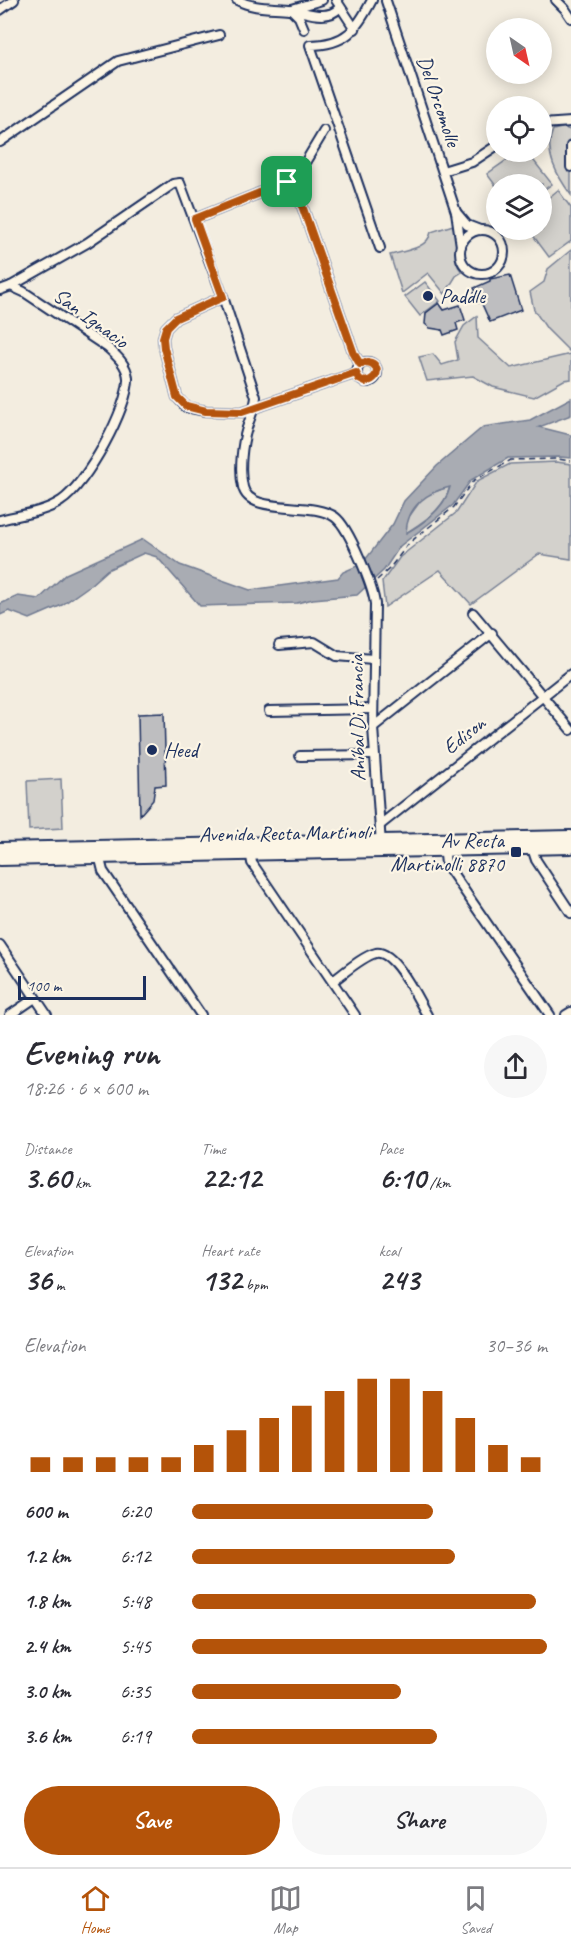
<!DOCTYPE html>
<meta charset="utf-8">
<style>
body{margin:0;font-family:Caveat,sans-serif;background:#f7f7f7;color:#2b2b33;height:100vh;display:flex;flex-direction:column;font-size:22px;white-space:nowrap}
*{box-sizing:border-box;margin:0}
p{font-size:20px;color:#7c7c81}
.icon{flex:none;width:33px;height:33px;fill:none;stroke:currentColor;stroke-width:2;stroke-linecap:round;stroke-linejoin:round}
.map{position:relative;height:1015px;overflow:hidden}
.drawer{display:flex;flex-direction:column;background:#fff;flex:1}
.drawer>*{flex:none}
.needle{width:39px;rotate:146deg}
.controls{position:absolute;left:486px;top:18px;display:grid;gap:12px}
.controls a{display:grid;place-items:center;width:66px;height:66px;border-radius:50%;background:#fff;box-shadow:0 3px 15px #0003;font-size:30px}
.scale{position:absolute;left:18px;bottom:15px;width:128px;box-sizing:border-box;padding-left:6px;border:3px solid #1b2f5e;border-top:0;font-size:16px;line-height:21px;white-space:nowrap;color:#1b2f5e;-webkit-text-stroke:4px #fcf5e5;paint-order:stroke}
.pin{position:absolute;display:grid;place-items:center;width:51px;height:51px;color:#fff;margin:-26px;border-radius:12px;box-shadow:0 3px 9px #0006}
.round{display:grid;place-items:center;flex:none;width:63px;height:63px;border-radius:32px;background:#f7f7f7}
.summary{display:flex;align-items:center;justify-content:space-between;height:102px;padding:0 24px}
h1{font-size:33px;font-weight:600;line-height:45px}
.metrics{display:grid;grid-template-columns:repeat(3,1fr);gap:9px;height:102px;padding:6px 24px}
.metrics div{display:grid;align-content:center}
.metrics b{font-size:30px;font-weight:600}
.metrics small{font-size:16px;font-weight:400}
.metrics p{font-size:16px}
.chart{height:168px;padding:12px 24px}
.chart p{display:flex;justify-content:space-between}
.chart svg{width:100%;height:108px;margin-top:6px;stroke:#b45309;stroke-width:6}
.cta{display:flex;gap:12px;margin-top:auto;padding:12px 24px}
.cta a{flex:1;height:69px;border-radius:36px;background:#b45309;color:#fff;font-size:24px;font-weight:600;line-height:69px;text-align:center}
.cta a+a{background:#f7f7f7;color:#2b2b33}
ul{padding:0 24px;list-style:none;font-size:20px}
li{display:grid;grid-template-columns:96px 72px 1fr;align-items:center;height:45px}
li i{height:15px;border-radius:8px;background:#b45309}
.menu{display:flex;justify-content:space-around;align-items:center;height:84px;border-top:2px solid #e1e1e2;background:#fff;font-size:16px;color:#7c7c81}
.menu a{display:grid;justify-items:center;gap:3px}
.menu .current{color:#b45309}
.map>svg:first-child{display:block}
</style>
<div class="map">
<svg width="571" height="1015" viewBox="0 0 571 1015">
<rect width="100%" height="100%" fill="#f3ede0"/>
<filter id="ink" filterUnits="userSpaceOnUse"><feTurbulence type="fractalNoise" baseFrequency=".0167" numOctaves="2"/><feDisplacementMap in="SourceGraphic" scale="12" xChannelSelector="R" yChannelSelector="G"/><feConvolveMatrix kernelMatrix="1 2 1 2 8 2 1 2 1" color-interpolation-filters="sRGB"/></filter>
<g filter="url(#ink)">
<g fill="#d3d1cc" stroke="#778095" stroke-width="1.5">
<path d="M566,127l1,2 4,1v65c-13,-18 -28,-42 -18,-65z"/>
<path d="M518,152h9l25,32 -10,7v-7l-46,2 -9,-12z"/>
<path d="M558,190l13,18v33l-22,16 -20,-27h13v-27z"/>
<path d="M453,225c1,7 4,15 3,22 0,10 -2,16 6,25l-6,4 -11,18 -17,-21 -26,20 -12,-38c14,-4 38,-6 41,-23z"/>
<path d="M571,250v103l-24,-24 -13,-19 -4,-18 14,-10 4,-13z"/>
<path d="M425,282l15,19 -20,15 -15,-19z"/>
<path d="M477,316l1,22 33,30 60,-14v25l-7,1 -30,17 -41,-10 -20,-11 -46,5 -8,-24 14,-3 9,11 16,-5 -3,-18 9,-16z"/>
<path d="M556,462l15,2v95l-32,-5 -68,50 -31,-34 -55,37 -3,-25 18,-25 57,-45 20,-31 33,-17z"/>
<path d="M450,486c-5,23 -26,35 -44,47v-12l18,-25z"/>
<path d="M61,779l2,49 -34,2 -2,-49z"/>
</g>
<path fill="#a9acb3" stroke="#707a91" stroke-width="1.5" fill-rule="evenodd" d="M571,398v17l-32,12 32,8v23l-11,-1 -52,1 -37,22 -18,25 -53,41 -16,24 -27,25 -44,4 -16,4 -97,3 -43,-49 -13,-4 -37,17 -18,16 -27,19 -32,14 -21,-8 -9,4v-11l18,-8 21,3 27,-25 77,-35 37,26 70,25 88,-12 5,-6 19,-8 31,-40 11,-23 33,-35 46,-39 47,-7zM450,487c-5,21 -26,36 -44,46 1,-27 21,-41 44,-46z"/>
<g fill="#bebec0" stroke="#1b2f5e" stroke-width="1.5">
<path d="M510,275l11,35 -31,12 -9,-20 -4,1 -3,-10 2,-1 -2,-4 16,-7v-2z"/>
<path d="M439,303l5,7 16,-5 5,15 -9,3 2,7 -14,5 -2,-5 -12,-2 -5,-4 1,-11z"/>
<path d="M164,713l2,72 -11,1 -2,14 -13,15 -2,-101z"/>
</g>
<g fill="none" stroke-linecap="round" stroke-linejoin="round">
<defs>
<g id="street">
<path d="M237,0c17,9 34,7 52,9 15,2 38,13 50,-1"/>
<path d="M336,0l19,29"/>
<path d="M372,0c-15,29 -26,45 -62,45l70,203"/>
<path d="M556,0l9,9 6,9"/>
<path d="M386,1l70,211"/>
<path d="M292,9l30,-9"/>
<path d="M0,10l14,-10"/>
<path d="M292,10l7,7 5,12"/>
<path d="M542,124l29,-2"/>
<path d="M0,142l118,-81 101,-26"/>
<path d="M571,146v21"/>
<circle cx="296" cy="179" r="9"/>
<path d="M300,171l24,-40"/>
<path d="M443,171l29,-9 24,-16"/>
<path d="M299,188v9l55,157 6,10"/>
<path d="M195,219l92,-37"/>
<circle cx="482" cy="252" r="22"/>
<path d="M461,246l-5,-34 11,13 13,5"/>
<path d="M11,286l76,-43 86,-59 7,-1 43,114 33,100c-1,11 -6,20 -9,31 -5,16 -8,42 -4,59 6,29 68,13 92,30 14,10 38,70 40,87l-2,123 8,118"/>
<path d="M0,290l11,-4 13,6 84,56c9,8 19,17 20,30 1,29 -42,107 -67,123 -16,11 -42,14 -61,19"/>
<path d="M223,297l-47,21 -10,10 -3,10 1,10 13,49 9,10 20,4 36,1 114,-39"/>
<circle cx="367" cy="372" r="10"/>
<path d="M473,613l98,117"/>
<path d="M279,645l35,-3 23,14 36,3"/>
<path d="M269,711l104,-2"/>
<path d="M373,727l119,-94"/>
<path d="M300,756l74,-1"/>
<path d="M380,825l191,-151"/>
<path d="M531,845l5,15 35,53"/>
<path d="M444,846l2,18 104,151"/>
<path d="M250,850l2,13 103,152"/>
<path d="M99,855l4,16 98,144"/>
<path d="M0,945l47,70"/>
<path d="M333,981c11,-8 30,-25 43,-28 19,-3 42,47 51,62"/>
<path d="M10,1015l25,-17"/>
<path d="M566,1015l5,-3"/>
</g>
<g id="primary">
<path d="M0,849l571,-12"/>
<path d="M0,859l571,-12"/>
</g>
</defs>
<use href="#street" stroke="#1b2f5e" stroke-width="12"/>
<use href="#primary" stroke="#1b2f5e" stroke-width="16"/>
<path stroke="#1b2f5e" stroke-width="1.5" stroke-dasharray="6 4.5" stroke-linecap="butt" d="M377,580l12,-11 20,-26 45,-36 19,-26 38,-21 47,-1 13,2"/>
<use href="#street" stroke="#fcf5e5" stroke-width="8"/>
<use href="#primary" stroke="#fcf5e5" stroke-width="12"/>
</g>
</g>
<g fill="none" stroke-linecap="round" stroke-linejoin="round" filter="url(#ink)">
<defs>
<path id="route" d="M287,182l4,4 8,2v9l55,157 6,10c17,-8 25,14 5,18l-6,-3 -3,-6 -114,39 -36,-1 -20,-5 -9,-9 -13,-49 -1,-10 3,-10 10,-10 47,-21 -28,-78z"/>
</defs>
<use href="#route" stroke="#fff" stroke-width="12"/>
<use href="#route" stroke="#b45309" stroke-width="8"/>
</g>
<g fill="#1b2f5e" stroke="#fcf5e5" stroke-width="2">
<circle cx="428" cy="296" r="6"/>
<circle cx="152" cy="750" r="6"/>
<rect x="510" y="846" width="12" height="12" rx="3"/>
</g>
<g text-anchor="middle" stroke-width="4.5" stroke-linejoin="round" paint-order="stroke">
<g font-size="21" fill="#1b2f5e" stroke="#fcf5e5">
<text transform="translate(439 101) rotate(71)" y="7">Del Orcomolle</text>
<text transform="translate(91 318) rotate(36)" y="7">San Ignacio</text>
<text transform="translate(357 718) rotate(-91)" y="7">Aníbal Di Francia</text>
<text transform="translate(464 735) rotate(-38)" y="7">Edison</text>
<text transform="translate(285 833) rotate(-1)" y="7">Avenida Recta Martinoli</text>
</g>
<g font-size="21" fill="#1b2f5e" stroke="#fcf5e5" text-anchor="start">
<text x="440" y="303">Paddle</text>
<text x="164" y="757">Heed</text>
<text x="504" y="847" text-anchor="end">Av Recta<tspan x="504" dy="24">Martinolli 8870</tspan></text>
</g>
</g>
</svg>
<div class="controls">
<a><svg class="needle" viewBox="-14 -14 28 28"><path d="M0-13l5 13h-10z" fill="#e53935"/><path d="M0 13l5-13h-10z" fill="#7c7c81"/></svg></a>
<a><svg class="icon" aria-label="locate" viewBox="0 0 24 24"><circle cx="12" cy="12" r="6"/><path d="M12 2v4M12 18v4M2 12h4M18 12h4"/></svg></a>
<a><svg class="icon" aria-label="layers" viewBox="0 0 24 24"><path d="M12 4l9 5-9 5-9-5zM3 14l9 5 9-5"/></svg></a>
</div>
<div class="scale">100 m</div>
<div class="pin" style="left:287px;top:182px;background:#1e9e55"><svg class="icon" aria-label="arrive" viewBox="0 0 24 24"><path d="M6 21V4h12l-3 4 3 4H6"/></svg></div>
</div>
<section class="drawer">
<div class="summary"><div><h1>Evening run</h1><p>18:26 · 6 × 600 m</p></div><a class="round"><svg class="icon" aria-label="share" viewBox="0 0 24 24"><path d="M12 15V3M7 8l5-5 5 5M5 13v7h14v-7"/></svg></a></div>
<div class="metrics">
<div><p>Distance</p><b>3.60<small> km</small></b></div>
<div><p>Time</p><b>22:12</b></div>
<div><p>Pace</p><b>6:10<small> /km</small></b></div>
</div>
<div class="metrics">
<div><p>Elevation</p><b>36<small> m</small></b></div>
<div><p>Heart rate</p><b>132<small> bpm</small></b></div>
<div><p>kcal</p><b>243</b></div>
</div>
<div class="chart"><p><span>Elevation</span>30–36 m</p>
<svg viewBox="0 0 160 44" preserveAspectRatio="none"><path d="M5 44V38M15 44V38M25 44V38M35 44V38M45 44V38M55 44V33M65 44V27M75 44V22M85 44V17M95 44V11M105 44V6M115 44V6M125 44V11M135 44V22M145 44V33M155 44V38"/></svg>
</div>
<ul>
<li><b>600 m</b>6:20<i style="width:68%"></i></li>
<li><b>1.2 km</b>6:12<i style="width:74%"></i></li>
<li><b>1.8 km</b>5:48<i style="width:97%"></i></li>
<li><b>2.4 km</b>5:45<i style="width:100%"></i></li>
<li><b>3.0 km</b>6:35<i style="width:59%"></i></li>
<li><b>3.6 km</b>6:19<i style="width:69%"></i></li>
</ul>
<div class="cta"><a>Save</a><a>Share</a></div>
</section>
<nav class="menu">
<a class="current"><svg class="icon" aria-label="home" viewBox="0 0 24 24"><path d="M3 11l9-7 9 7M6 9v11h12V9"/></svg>Home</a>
<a><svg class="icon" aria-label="map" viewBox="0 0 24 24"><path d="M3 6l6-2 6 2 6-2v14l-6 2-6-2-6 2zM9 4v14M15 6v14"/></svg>Map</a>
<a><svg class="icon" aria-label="saved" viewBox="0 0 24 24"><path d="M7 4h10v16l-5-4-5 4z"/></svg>Saved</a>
</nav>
